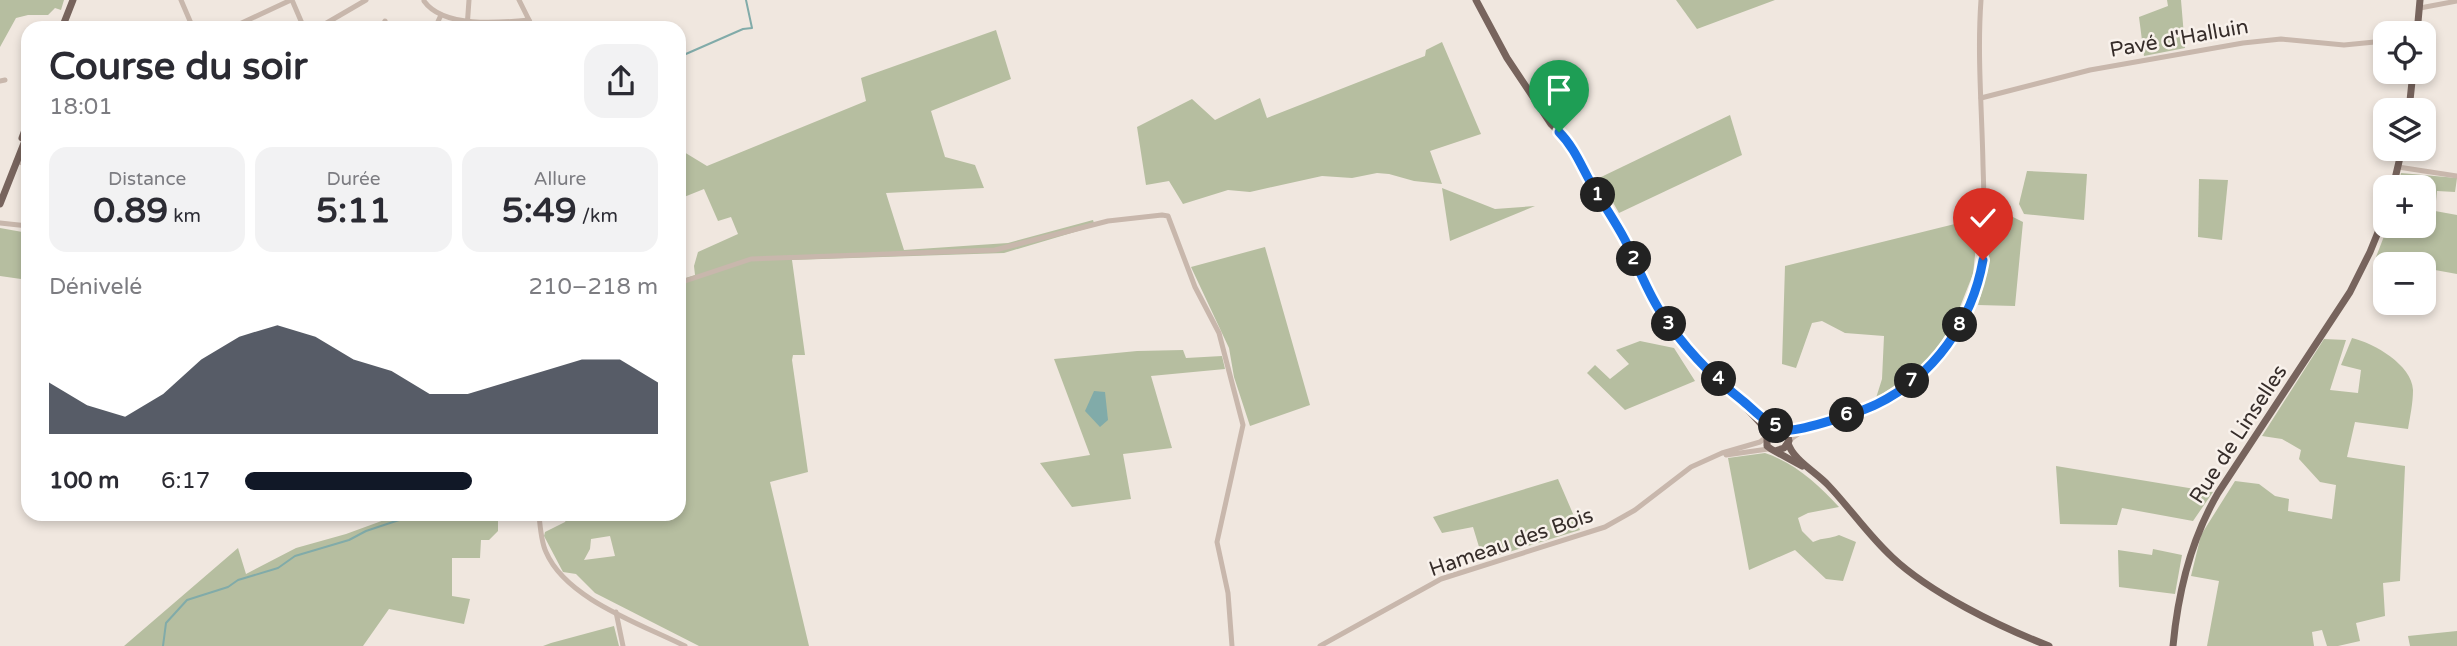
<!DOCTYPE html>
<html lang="fr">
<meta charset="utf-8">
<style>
body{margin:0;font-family:"Varela Round",sans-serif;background:#f2f2f3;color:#2b2b33;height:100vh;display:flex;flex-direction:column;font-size:26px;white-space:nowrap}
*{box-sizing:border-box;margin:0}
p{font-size:23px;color:#7c7c81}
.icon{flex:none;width:38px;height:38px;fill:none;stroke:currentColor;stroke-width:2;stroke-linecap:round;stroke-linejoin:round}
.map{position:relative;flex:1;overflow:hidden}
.sheet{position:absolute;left:21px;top:21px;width:665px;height:500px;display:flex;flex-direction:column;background:#fff;border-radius:21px;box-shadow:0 4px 10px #0003}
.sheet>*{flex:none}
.tools{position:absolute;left:2373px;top:21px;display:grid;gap:14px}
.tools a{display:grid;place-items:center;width:63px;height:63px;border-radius:14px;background:#fff;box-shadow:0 4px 10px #0003;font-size:35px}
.pin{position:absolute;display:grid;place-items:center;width:60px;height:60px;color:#fff;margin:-72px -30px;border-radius:50% 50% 50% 0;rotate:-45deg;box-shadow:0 0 7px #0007}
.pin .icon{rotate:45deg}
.km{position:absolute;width:35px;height:35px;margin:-18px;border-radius:50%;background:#222;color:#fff;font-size:19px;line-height:35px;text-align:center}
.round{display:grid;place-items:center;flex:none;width:74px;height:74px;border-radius:21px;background:#f2f2f3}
.overview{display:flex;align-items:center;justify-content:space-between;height:119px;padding:0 28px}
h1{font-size:38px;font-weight:700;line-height:52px}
.metrics{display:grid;grid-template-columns:repeat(3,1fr);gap:10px;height:119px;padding:7px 28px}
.metrics div{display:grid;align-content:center;border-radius:18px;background:#f2f2f3;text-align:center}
.metrics b{font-size:35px;font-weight:700}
.metrics small{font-size:19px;font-weight:400}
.metrics p{font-size:19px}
.chart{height:196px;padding:14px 28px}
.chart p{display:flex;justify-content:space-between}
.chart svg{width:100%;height:126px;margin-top:7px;fill:#111827;opacity:.7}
ul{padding:0 28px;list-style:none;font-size:23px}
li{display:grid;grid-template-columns:112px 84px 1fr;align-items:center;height:52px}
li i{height:18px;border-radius:9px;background:#111827}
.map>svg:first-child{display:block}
</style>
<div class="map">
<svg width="2457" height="646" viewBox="0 0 2457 646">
<rect width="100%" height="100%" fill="#f0e7df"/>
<g fill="#b6bea0" fill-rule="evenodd">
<path d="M0,0h64l-3,10 -6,-2 -7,7h-20l-12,3 -16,29z"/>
<path d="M1676,0h99l-78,29z"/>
<path d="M2167,0h14l4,48 -41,8 -5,-39 29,-11z"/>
<path d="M996,30l15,49 -80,32 14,46 30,8 9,23 -98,5 18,57 104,-7 85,-23 2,6 -91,27 -212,7 13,95h-12l-1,5 16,112 -38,10 39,164h-110l-104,-53 -19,-19 -13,-2 -19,-36 1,-4 20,-10 4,-7 110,-1v-234l16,-5 -1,-9 4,-14 40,-18 -7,-17 -13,4 -14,-32 -25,10v-50l28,17 159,-65 -5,-23zM610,536l5,20 -31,4 6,-11 1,-10z"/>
<path d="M1442,42l39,92 -51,17 12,33 -28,-3 -25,-7 -12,-1 -25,5 -30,-2 -72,16 -22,-2 -45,14 -14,-23 -23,4 -9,-58 55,-28 23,21 45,-22 7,20 158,-62 1,-6z"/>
<path d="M1730,115l12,40 -123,58 -20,-35z"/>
<path d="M2027,171l60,3 -3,46 -60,-6 -5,-10z"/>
<path d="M2401,173l56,5 -2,14 -18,-1 -2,20 22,4v59l-33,-6v-4h-25l-12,-2 -11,-5 12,-31h36v-39h-26z"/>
<path d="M2199,179l29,1 -6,60 -24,-3z"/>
<path d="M1442,188l53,21 40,-3 -85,35z"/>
<path d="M2011,216l12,6 -8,84 -37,-1 10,-36 3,-48z"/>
<path d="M1979,218l-6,56 -19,48 -23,35 -25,21 -30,20 6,-19 2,-43 -39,-3 -23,-12 -10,2 -16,45 -14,-4 3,-98z"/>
<path d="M0,228l28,5v47l-28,-4z"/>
<path d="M1265,247l45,158 -60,21 -16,-49 -5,-29 -38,-81z"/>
<path d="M2352,338c22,5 60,27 61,52 0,13 -3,27 -5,39l-53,-7 -8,35 58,9 -5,115 -17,2 2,33 -29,7 4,18 -22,5h-11l-5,-16 -10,2 2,14h-107l12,-65 -28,-5 10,-41 34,-54 24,3 16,12 14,3 -1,12 44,8 4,-34 -16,-3 -21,-23 2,-9 -19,-11 -20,-3 62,-97 22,1 -16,50 28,3 3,-23 -20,-5z"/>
<path d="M1640,341l34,7 21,33 -70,29 -38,-37 8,-8 15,14 19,-15 -13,-14z"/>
<path d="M1183,350l3,8 36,-2 3,13 -74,7 21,72 -49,6 8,45 -59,8 -32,-44 50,-8 -36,-96 83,-8z"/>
<path d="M1765,453c30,10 53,31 74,54l-31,6 -10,5 4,13 11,11c11,-5 17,-3 26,-7l17,7 -13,39 -17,-2 -31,-29 -46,20 -21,-112z"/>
<path d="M2056,466l157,26 -20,29 -71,-13 -5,17 -57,-1z"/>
<path d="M1558,479l22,51 -97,30 -10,-33 -31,6 -9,-16z"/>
<path d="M431,514l67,2v15l-9,9h-8l-1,18h-28v38l18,3 -6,25 -75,-15 -26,37h-239l114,-98 8,26 50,-26 50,-14 52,-19z"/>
<path d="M2153,549l29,6 -7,39 -56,-7 -1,-37 34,5z"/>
<path d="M614,626l5,20h-76l8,-3z"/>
<path d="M2457,631v15h-47l-2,-10z"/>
</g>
<path fill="#81aba9" d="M1094,391l11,1 3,28 -8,7 -15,-16z"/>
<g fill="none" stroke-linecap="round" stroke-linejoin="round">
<g stroke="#81aba9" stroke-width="2">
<path d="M679,57l64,-28 9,-1 -6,-28"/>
<path d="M163,646l3,-23 21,-23 41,-13 10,-7 40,-12 17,-12 54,-16 17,-9 33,-11 6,-6"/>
</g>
<g stroke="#c8b7ac" stroke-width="5">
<path d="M181,0l12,28"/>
<path d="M292,0l12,28"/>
<path d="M519,0l14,28"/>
<path d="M424,1c19,27 75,22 105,19"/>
<path d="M2420,8l37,-7"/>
<path d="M231,28l60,-28"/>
<path d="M318,28l48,-28"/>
<path d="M381,28l4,-7"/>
<path d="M435,28l6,-13"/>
<path d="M467,28l2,-28"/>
<path d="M0,81l5,-1"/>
<path d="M1981,98l109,-28 153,-27 38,-4 63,6 41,-4"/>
<path d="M16,161l12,4"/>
<path d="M2398,167l59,9"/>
<path d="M0,223l28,3"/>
<path d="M679,283l72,-24 244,-9 113,-29 54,-6 6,1 27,71 24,46 24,92 -26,117 11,51 4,53"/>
<path d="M1784,430h9l23,-6"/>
<path d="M1789,441c18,-17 50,-22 73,-31 20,-7 38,-18 54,-32 72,-60 70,-128 67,-213 -1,-55 -6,-110 -2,-165"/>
<path d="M1726,455l42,-6"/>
<path d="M539,514c1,13 2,27 7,38 20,47 95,72 139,94"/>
<path d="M616,612l7,34"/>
<path d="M1320,646l121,-67 164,-52 30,-17 56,-43 31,-14 38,-11 5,-4"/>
</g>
<g stroke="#77645d" stroke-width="7">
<path d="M1476,0l31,58 44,66 12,12"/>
<path d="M62,28l11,-28"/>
<path d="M2417,33l3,-33"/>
<path d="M2409,110l4,-38"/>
<path d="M1562,133l28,42"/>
<path d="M22,138l6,-16"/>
<path d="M1588,174c6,20 21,38 32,56 17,30 27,62 47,91 26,38 63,68 94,103l5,11"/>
<path d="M2393,187l9,-38"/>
<path d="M0,204l28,-71"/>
<path d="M1754,409l24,18"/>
<path d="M1788,443c5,17 28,29 40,42 22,23 40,50 64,72 38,36 108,70 157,89"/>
<path d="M1775,451l9,-3 5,-7 -2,-9 -9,-5 -6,2 -5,4v13l4,3 31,17"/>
<path d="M2173,646c5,-54 17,-105 45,-153l132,-201 20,-40 15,-37"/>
</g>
</g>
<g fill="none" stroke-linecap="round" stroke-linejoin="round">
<defs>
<path id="route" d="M1559,132c17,17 24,39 36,58 10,17 21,33 30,50 12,24 21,49 35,71 22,34 51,65 83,90 12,10 26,26 43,29 14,2 77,-19 91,-26 57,-28 95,-82 106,-144"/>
</defs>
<use href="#route" stroke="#fff" stroke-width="14"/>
<use href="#route" stroke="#1a73e8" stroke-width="9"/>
</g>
<g text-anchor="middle" stroke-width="5" stroke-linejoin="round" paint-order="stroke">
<g font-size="21" fill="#362d2a" stroke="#f8f1eb">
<text transform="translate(2179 38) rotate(-10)" y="7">Pavé d'Halluin</text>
<text transform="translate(2238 434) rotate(-57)" y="7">Rue de Linselles</text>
<text transform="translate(1511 542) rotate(-19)" y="7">Hameau des Bois</text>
</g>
</g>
</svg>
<div class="tools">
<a><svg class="icon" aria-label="locate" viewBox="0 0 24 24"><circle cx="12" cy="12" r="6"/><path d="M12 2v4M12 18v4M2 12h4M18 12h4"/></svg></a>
<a><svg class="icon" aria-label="layers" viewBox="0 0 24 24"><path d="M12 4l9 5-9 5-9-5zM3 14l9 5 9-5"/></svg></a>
<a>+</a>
<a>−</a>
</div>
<div class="pin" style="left:1559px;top:132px;background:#1e9e55"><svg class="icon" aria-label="arrive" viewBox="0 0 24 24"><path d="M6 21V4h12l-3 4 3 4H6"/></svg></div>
<div class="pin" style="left:1983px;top:260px;background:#d93025"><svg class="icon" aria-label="check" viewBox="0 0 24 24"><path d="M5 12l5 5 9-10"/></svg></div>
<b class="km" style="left:1598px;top:195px">1</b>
<b class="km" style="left:1634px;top:259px">2</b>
<b class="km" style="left:1669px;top:324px">3</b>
<b class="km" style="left:1719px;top:379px">4</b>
<b class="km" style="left:1776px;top:426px">5</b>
<b class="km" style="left:1847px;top:415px">6</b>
<b class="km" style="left:1912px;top:381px">7</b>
<b class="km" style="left:1960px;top:325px">8</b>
<section class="sheet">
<div class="overview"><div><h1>Course du soir</h1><p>18:01</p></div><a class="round"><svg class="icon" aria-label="share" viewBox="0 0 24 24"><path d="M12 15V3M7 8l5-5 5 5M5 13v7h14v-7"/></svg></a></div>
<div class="metrics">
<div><p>Distance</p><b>0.89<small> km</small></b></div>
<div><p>Durée</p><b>5:11</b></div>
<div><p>Allure</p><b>5:49<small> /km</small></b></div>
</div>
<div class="chart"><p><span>Dénivelé</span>210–218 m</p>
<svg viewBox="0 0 160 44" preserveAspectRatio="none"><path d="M0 44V26L10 34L20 38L30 30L40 18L50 10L60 6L70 10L80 18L90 22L100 30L110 30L120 26L130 22L140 18L150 18L160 26V44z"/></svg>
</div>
<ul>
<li><b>100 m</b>6:17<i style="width:55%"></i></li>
</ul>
</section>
</div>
